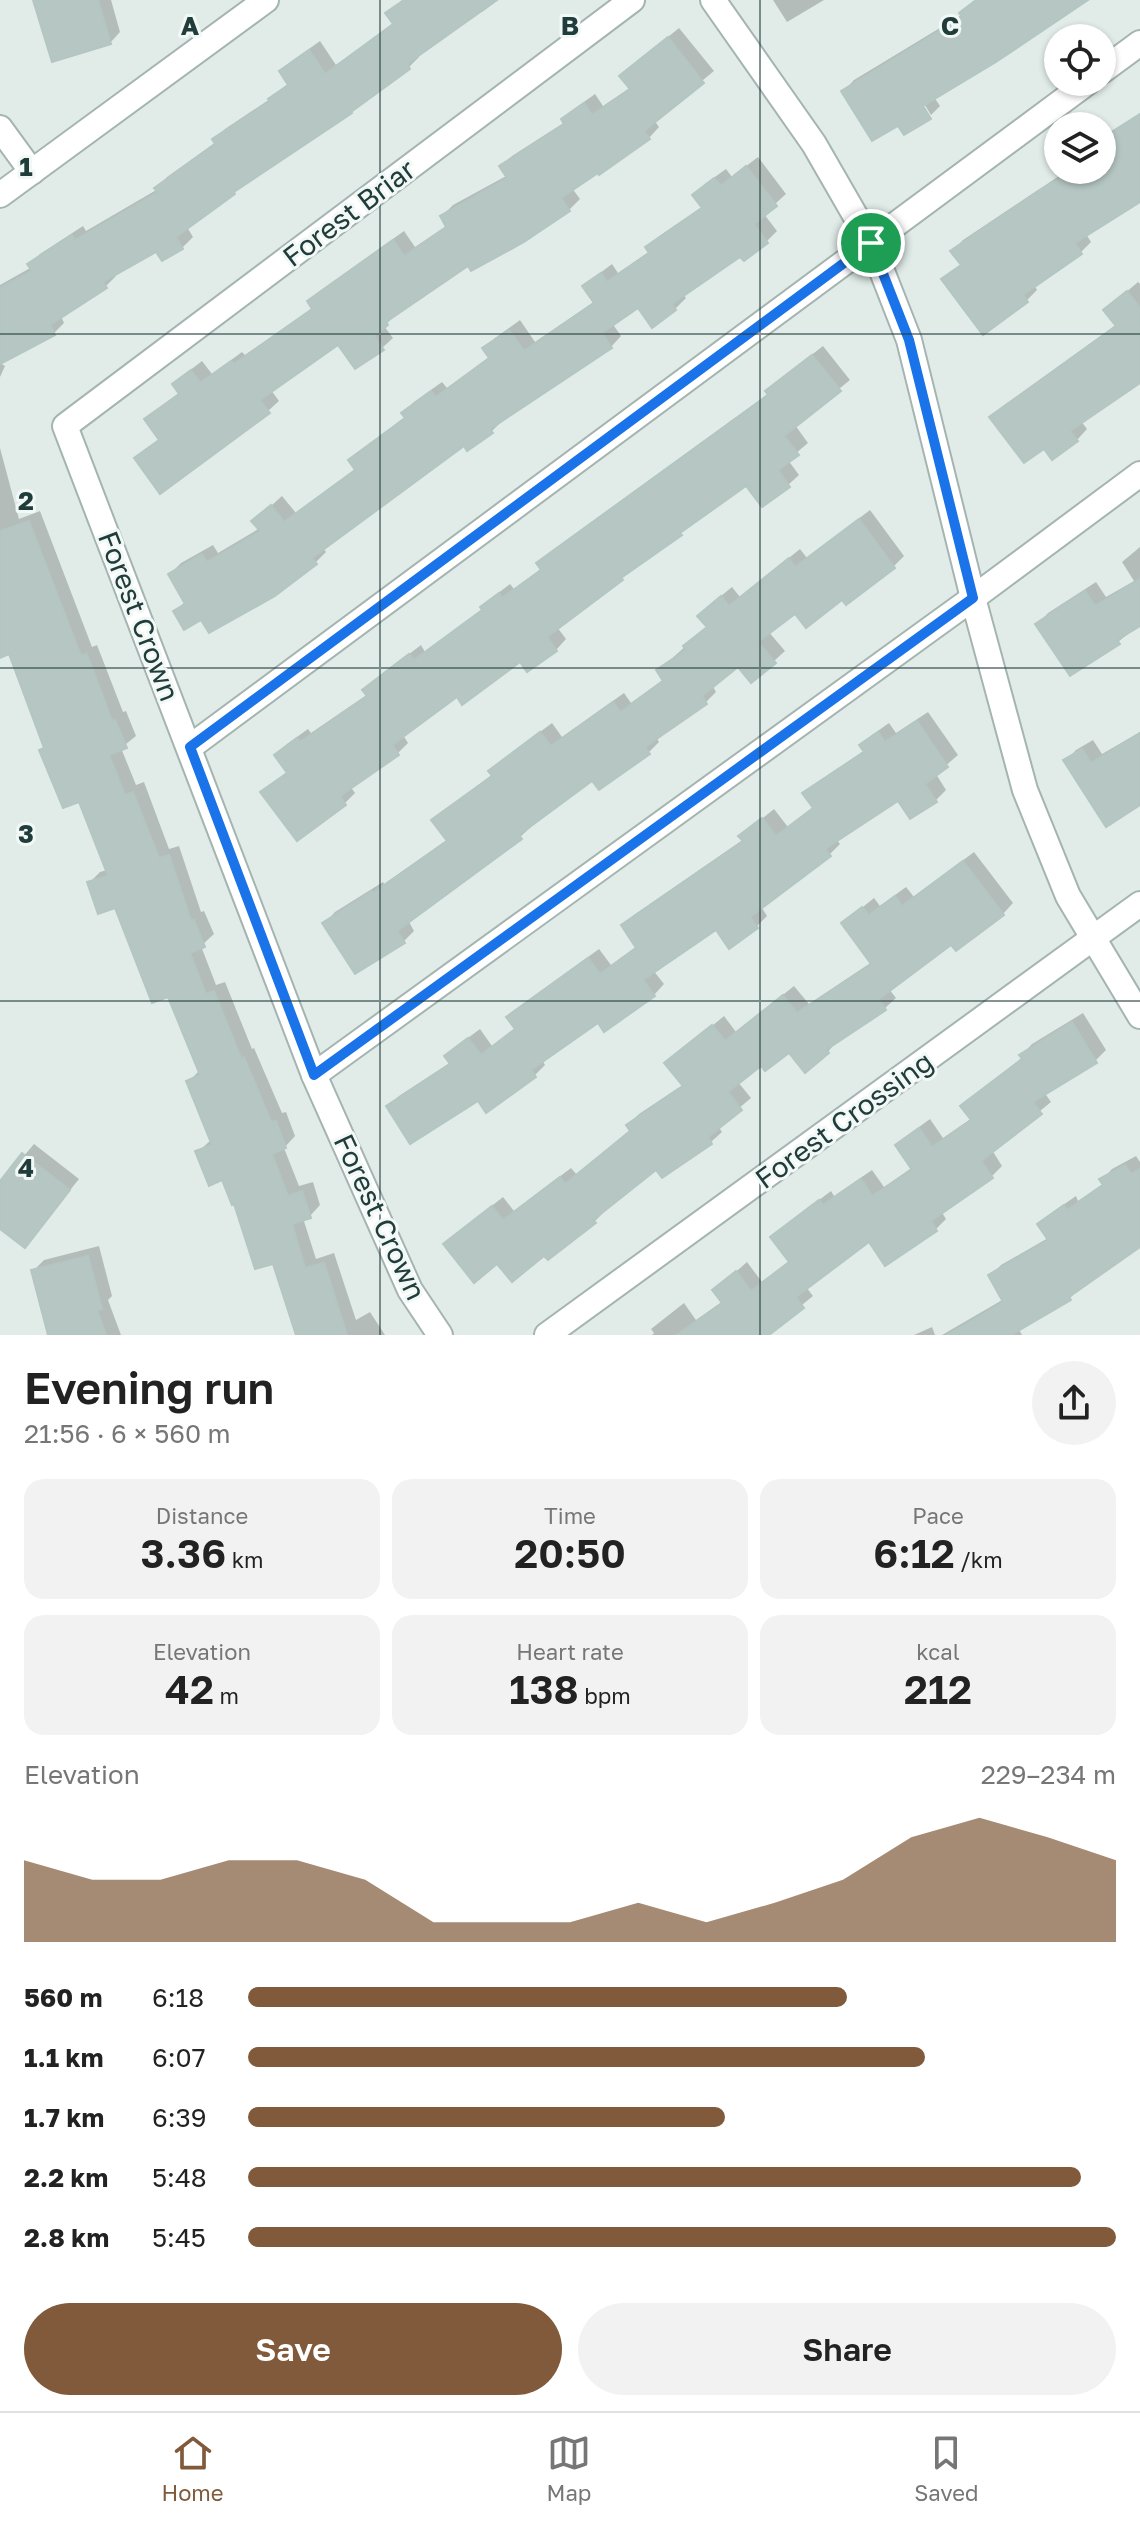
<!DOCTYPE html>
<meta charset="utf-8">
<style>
body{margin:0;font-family:"Golos Text",sans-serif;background:#f2f2f2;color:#222;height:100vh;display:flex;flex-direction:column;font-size:30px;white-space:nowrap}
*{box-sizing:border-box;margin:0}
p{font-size:26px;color:#767676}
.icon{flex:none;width:44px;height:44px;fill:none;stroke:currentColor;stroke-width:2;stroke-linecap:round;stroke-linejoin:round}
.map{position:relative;height:1335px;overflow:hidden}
.drawer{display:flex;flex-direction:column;background:#fff;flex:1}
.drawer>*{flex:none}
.controls{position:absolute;left:1044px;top:24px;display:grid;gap:16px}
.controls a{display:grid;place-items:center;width:72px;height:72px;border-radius:50%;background:#fff;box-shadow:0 2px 6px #0004;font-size:40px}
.pin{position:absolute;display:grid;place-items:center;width:68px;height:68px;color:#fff;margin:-34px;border:4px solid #fff;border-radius:50%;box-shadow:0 2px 8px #0007}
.round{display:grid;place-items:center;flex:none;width:84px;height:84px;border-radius:42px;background:#f2f2f2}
.overview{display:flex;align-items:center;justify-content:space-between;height:136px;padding:0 24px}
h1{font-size:44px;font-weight:600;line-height:60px}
.metrics{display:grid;grid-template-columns:repeat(3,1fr);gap:12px;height:136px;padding:8px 24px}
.metrics div{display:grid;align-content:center;border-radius:20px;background:#f2f2f2;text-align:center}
.metrics b{font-size:40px;font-weight:600}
.metrics small{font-size:22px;font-weight:400}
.metrics p{font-size:22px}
.chart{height:224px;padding:16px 24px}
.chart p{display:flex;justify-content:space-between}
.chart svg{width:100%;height:144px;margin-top:8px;fill:#805a3a;opacity:.7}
.primary-button{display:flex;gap:16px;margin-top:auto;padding:16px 24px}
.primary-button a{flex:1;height:92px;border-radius:48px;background:#805a3a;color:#fff;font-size:32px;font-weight:600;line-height:92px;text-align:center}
.primary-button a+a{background:#f2f2f2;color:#222}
ul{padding:0 24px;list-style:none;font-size:26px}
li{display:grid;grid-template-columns:128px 96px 1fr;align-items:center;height:60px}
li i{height:20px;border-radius:10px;background:#805a3a}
.tab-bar{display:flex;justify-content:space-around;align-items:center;height:112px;border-top:2px solid #e0e0e0;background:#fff;font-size:22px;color:#767676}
.tab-bar a{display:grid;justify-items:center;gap:4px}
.tab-bar .current{color:#805a3a}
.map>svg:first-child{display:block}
</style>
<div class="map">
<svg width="1140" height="1335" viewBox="0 0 1140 1335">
<rect width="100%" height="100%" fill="#e1ece9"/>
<g fill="#0003">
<path d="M35,0h76l9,32 -10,11z"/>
<path d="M402,0h96l-16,12 -2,-3 -63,45 2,3 -10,10 -167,117 -55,43 6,10 -11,11 -25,1 -43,24 2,3 -10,10 -45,30 3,7 -10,10 -54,25v-73l32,-18 -2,-3 10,-10 43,-28 3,5 72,-42 9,-12 49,-35 -2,-2 11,-11 45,-30 19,-16 -8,-12 11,-10 28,-20 16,24 59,-42 -7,-10z"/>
<path d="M773,0h51l-37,22z"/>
<path d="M976,0h108l-150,97 6,9 -9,9 -11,-18 -21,26 -55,-32 10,-11 109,-66z"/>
<path d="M679,28l35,43 -60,49 5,7 -10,11 -77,50 8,11 -11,11 -46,30 -54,24 -71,49 -14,13 9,12 -11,10 -44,-6 -67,48 8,11 -11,10 -132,47 25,-20 -14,-19 33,-27 -6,-7 11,-11 17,-13 10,13 30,-22 3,3 69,-48 -4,-6 10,-10 84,-60 11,16 33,-22 -6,-9 11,-11 55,-30 -6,-9 10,-10 53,-34 -2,-3 11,-10 21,-15 8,12 28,-19 1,-21z"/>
<path d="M1140,113v84l-54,37 5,8 -10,10 -47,33 3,5 -10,10 -44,32 -39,-53 18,-16 -9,-12 10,-11 105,-70h34v-21z"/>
<path d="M758,157l28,37 -22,20 13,17 -10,10 -26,13 -58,40 3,4 -11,11 -37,-4 -26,18 9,13 -10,11 -109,74 -11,11 -27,12 -141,104 3,4 -10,10 -42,32 -72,23 -27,-6 11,-10 -16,-27 11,-11 32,-18 5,8 42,-25 -6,-7 28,-25 14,17 61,-45 -6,-8 55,-44 -2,-3 10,-11 28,-20 5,6 43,-31 -5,-9 10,-10 25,-18 15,22 60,-41 -10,-15 11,-10 16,-12 6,9 32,-22 -2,-4 10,-10 45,-31 -8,-11 10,-11 21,-15 6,8z"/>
<path d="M1138,282l2,2v94l-59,43 6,8 -10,11 -33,6 -52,-29 10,-10 115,-83 -12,-14z"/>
<path d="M823,346l27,34 -55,45 13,18 -20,17 11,15 -11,10 -42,-2 -189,144 9,12 -10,11 -36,9 -63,35 -54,41 5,8 -10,10 -48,33 5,7 -10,10 -48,35 -34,-46 25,-21 -12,-16 11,-11 21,-15 3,4 57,-39 -3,-4 10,-10 46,-35 4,7 59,-43 9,-12 17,-13 4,5 28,-21 -3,-5 10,-10 220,-160 -1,-2 10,-10z"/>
<path d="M0,363l5,3 -5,11z"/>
<path d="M0,448l19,71 21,-8 52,136 5,-2 26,67 3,-1 10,25 -15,12 15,37 8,-3 25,67 10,-3 22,66 3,-1 10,23 -13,12 15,39 9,-3 27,67 2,-1 28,65 4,-1 9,24 -11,12 15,38 14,-4 7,23 -10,11 -7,2 13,41 18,-6 22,67 14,-8 15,23h-87l-24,-74 -38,-59 -13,-24 -25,-26 14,-13 -24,-57 11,-11 -30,-77 -53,-88 -27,-23 11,-11 7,-2 -27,-71 -34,-52 -36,-95 -10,4z"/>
<path d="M870,510l34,46 -10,10 -51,31 -48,14 -27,20 17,20 -11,10 -36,3 -26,21 4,7 -10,10 -50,35 3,5 -10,10 -57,26 -63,47 2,2 -11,10 -112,83 6,11 -10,10 -79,-18 10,-11 48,-30 1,2 64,-45 -14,-19 11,-10 48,-36 -2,-3 10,-10 51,-38 10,14 62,-44 7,10 33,-24 -6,-8 50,-45 2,-21 22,-18 8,10 60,-48 7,9z"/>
<path d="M1140,547v77l-22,18 -80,-18 10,-11 48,-31 10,15 28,-16 -12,-19z"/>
<path d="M928,712l30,43 -22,19 10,16 -10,10 -25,17 -13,-19 -62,41 4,5 -11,11 -68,51 6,10 -10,10 -28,20 -13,-18 -63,42 11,14 -10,11 -56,26 -56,39 3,5 -10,10 -48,35 -9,-12 -90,8 11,-10 52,-34 6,-16 23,-17 12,17 24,-18 -7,-11 10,-10 80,-58 12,16 26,-19 -14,-20 11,-11 110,-76 -3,-3 33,-27 14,18 26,-20 -9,-14 11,-10 49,-33 -3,-5 10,-10 17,-12 7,10z"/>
<path d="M1140,732v70l-74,-41 10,-11 17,-10 9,14z"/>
<path d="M974,852l39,51 -10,11 -51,28 -63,47 7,9 -11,10 -48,32 -9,12 -39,-2 -27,13 -24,19 13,16 -33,28 4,6 -11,10 -54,25 -54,42 2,2 -11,11 -49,31 -47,8 -42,-27 47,-37 11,14 57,-43 6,7 55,-45 -4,-5 11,-11 45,-30 -17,-21 57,-47 12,16 58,-46 15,18 63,-42 -29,-39 31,-25 6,8 26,-19 8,10z"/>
<path d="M1083,1013l23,37 -11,11 -51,31 7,10 -59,48 10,16 -10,10 -51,35 5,8 -10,10 -67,10 -63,48 7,9 -48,39h-113l2,-2 -3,-4 33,-26 12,17 27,-19 -8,-11 32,-28 15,20 28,-21 -18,-24 11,-10 48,-36 3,5 38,-26 12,17 29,-20 -16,-21 11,-11 22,-16 13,19 29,-20 -9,-12 10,-10 50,-39 -1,-2 10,-11z"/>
<path d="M34,1144l45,35 -54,67 -25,-19v-43z"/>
<path d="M1136,1156l4,6v85l-60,41 -10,10 -52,30 4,7h-80l62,-36 -14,-23 11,-11 47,-27 -9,-13 11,-11 26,-18 2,5 26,-18 -2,-3 10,-11z"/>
<path d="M99,1246l13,50 -4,4 13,35h-71l-17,-64 11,-11z"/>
<path d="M932,1327l3,8h-21z"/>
</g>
<g fill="#b6c7c3" stroke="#b4c6c2" stroke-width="2">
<path d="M33,0h65l13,44 -59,18z"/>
<path d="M404,0h93l-90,64 3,5 -59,43 1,1 -118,79 1,2 -59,43 7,12 -21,12 -6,-9 -53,30 4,6 -57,37 5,10 -55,29v-76l32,-17 -5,-7 45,-29 3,5 83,-48 -4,-4 61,-44 -3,-5 58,-38 -2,-2 20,-14 -9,-14 30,-21 16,24 68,-50 -8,-11z"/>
<path d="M976,0h112l-92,62 -73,44 8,13 -27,16 -6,-9 -26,15 -31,-50 121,-74 -3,-4z"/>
<path d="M668,37l36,46 -60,48 6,8 -51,36 -1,-2 -37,25 9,13 -46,31 -53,29 -3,-5 -82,56 2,3 -14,11 10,14 -29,19 -17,-24 -78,55 10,13 -110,81 -26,-36 25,-18 -15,-21 35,-25 -7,-10 19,-14 9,13 31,-22 3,3 78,-55 -5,-8 86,-61 11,16 42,-29 -6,-11 67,-38 -8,-12 65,-42 -3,-5 23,-16 8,12 38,-26 -11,-13z"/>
<path d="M1140,114v88l-65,41 7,11 -59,41 5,7 -45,33 -42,-56 20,-14 -11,-14 88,-60 36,-21h28v-32z"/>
<path d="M746,166l31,40 -23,18 14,19 -24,18 -4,-4 -68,47 4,6 -24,18 -14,-20 -36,25 10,15 -122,81 3,4 -26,18 -3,-5 -152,112 5,6 -42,32 -66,37 -8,-13 -17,10 -11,-19 12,-7 -17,-30 34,-20 5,8 53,-31 -9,-10 20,-16 13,17 71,-52 -7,-10 57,-42 -4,-5 30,-22 5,6 53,-39 -7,-10 27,-18 15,21 70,-48 -12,-17 19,-13 6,9 42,-29 -4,-6 57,-39 -10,-13 22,-17 7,8z"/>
<path d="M1127,291l13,17v75l-70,48 8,10 -26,19 -8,-11 -20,14 -35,-46 127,-91 -13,-16z"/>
<path d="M812,355l29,36 -57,45 15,19 -21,15 12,17 -28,20 -16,-21 -66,47 2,2 -61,43 2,2 -76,57 10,14 -30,21 -7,-10 -58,43 -5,-8 -65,48 7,10 -59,41 6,9 -49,36 -37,-49 27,-19 -13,-18 23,-17 3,4 67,-46 -5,-6 47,-36 5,6 68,-50 -2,-3 19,-14 3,5 39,-28 -5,-7 232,-168 -3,-4z"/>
<path d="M859,519l36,49 -49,37 -4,-5 -36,28 -11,-14 -37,28 18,21 -25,20 -13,-16 -36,29 5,8 -62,43 5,7 -51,36 -7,-9 -73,54 3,4 -125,92 8,12 -50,31 -33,-51 50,-32 1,2 74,-52 -16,-21 61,-44 -4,-5 52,-39 11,14 62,-44 7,10 43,-31 -7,-11 30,-20 -3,-4 24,-19 -10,-11 24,-20 8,10 60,-48 6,9z"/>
<path d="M29,521l52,135 6,-2 25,67 3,-1 12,28 -18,7 16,40 8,-3 26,66 10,-3 22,66 3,-1 11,27 -15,6 16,41 8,-3 27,67 3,-1 27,65 5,-1 10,27 -14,6 16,42 14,-5 9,27 -19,6 13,44 19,-5 23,72h-51l-23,-71 -18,5 -21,-65 -2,1 -10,-25 -13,6 -14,-35 17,-6 -26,-64 14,-6 -32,-78 -16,6 -37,-95 -17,6 -11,-32 21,-6 -29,-74 -16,6 -24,-58 5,-2 -35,-94 -9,4v-127z"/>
<path d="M1140,579v47l-23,14 3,4 -50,32 -35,-52 50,-33 10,15z"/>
<path d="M917,721l31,46 -23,17 12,18 -27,17 -12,-18 -73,48 6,7 -81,61 8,11 -29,21 -13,-19 -73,50 12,16 -51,36 -6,-9 -67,47 5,7 -50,36 -8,-12 -68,43 -24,-38 64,-42 -6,-8 24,-18 13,17 34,-26 -9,-12 82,-59 12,16 36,-26 -15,-23 122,-84 -5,-5 24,-18 14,18 37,-28 -11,-15 62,-41 -5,-7 19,-13 7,10z"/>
<path d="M1140,733v72l-34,22 -43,-67 19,-11 9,14z"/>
<path d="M963,861l41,54 -48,36 -5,-6 -72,54 7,11 -60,40 3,3 -24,20 -16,-20 -24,18 -4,-5 -33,26 14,18 -34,27 4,7 -50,34 -6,-8 -63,50 3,3 -48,37 -4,-4 -32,26 -15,-18 -23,19 -31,-39 49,-38 11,14 57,-43 5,7 65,-53 -4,-6 57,-39 -19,-23 48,-38 13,16 58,-46 14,18 74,-49 -30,-41 21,-16 7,8 26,-19 7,10z"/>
<path d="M1072,1022l25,41 -64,39 9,12 -61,47 12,17 -62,43 6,10 -52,35 -16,-24 -73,55 8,11 -35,27h-92l45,-32 -10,-13 24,-19 15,20 38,-29 -19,-25 49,-37 4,5 38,-26 11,17 40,-26 -17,-25 24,-17 13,19 39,-27 -11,-14 62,-47 -3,-4z"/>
<path d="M22,1153l48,37 -45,58 -25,-19v-48z"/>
<path d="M1125,1165l6,9 9,-5v78l-71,50 2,3 -60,35h-64l56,-33 -15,-27 60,-35 -11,-16 27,-19 3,5 36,-25 -4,-6z"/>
<path d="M88,1256l14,53 -5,1 9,25h-58l-17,-65z"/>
</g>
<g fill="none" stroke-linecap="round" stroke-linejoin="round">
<defs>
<g id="minor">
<path d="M713,0l101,144 57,99 38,97 64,258 52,192 43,106 72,120"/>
<path d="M1102,71l38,-28"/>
<path d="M0,128l32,44"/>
<path d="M0,195l266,-195"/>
<path d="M190,747l898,-665"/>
<path d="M314,1075l659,-477 167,-124"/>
<path d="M440,1335l-30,-45 -96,-215 -249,-649 567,-426"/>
<path d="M547,1335l593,-431"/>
</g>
</defs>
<use href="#minor" stroke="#a4b4b1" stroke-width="28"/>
<use href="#minor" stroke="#fff" stroke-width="24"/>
</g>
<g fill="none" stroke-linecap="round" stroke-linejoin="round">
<defs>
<path id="route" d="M871,243l38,97 64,258 -659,477 -124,-328z"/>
</defs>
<use href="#route" stroke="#fff" stroke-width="16"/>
<use href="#route" stroke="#1a73e8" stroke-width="10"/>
</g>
<path fill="none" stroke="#213d3b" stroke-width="2" stroke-opacity="0.55" d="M380,0v1335M760,0v1335M0,334h1140M0,668h1140M0,1001h1140"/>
<g text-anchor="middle" stroke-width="6" stroke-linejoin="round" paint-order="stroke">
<g font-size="28" fill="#213d3b" stroke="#f2f8f6">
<text transform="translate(349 213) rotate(-37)" y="10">Forest Briar</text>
<text transform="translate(139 616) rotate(69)" y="10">Forest Crown</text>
<text transform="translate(844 1120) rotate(-36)" y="10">Forest Crossing</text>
<text transform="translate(380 1217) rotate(65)" y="10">Forest Crown</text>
</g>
</g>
<g font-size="26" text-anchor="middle" font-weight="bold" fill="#213d3b" stroke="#f2f8f6" stroke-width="6" stroke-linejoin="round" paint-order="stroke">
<text x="190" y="35">A</text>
<text x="570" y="35">B</text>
<text x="950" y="35">C</text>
<text x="26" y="176">1</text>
<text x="26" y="510">2</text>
<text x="26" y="843">3</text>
<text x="26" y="1177">4</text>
</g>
</svg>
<div class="controls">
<a><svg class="icon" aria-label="locate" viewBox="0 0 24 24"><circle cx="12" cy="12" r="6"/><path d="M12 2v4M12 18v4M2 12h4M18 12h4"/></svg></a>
<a><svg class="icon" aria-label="layers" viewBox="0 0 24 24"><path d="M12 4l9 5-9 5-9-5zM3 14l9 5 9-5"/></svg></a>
</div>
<div class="pin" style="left:871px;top:243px;background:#1e9e55"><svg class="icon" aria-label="arrive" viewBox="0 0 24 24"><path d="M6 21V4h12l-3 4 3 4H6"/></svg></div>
</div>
<section class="drawer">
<div class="overview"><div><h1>Evening run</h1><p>21:56 · 6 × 560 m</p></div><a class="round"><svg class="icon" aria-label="share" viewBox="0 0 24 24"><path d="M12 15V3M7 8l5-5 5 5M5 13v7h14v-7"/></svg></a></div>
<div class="metrics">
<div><p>Distance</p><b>3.36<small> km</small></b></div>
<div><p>Time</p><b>20:50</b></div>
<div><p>Pace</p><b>6:12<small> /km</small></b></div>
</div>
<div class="metrics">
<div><p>Elevation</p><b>42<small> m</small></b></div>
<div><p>Heart rate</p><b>138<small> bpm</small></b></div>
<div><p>kcal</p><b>212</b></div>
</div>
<div class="chart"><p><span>Elevation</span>229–234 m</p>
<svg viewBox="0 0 160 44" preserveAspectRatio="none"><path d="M0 44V19L10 25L20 25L30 19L40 19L50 25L60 38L70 38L80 38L90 32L100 38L110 32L120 25L130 12L140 6L150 12L160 19V44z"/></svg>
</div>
<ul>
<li><b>560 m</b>6:18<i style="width:69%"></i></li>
<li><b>1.1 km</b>6:07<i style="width:78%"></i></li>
<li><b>1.7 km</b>6:39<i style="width:55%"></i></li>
<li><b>2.2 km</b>5:48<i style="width:96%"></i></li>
<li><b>2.8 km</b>5:45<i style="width:100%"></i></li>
</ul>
<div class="primary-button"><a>Save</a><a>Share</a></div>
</section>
<nav class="tab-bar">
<a class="current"><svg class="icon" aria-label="home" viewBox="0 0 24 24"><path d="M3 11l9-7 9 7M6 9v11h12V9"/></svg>Home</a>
<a><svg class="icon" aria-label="map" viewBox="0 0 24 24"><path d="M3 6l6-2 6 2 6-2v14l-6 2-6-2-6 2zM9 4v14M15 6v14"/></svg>Map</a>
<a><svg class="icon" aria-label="saved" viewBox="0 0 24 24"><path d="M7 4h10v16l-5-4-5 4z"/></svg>Saved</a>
</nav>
